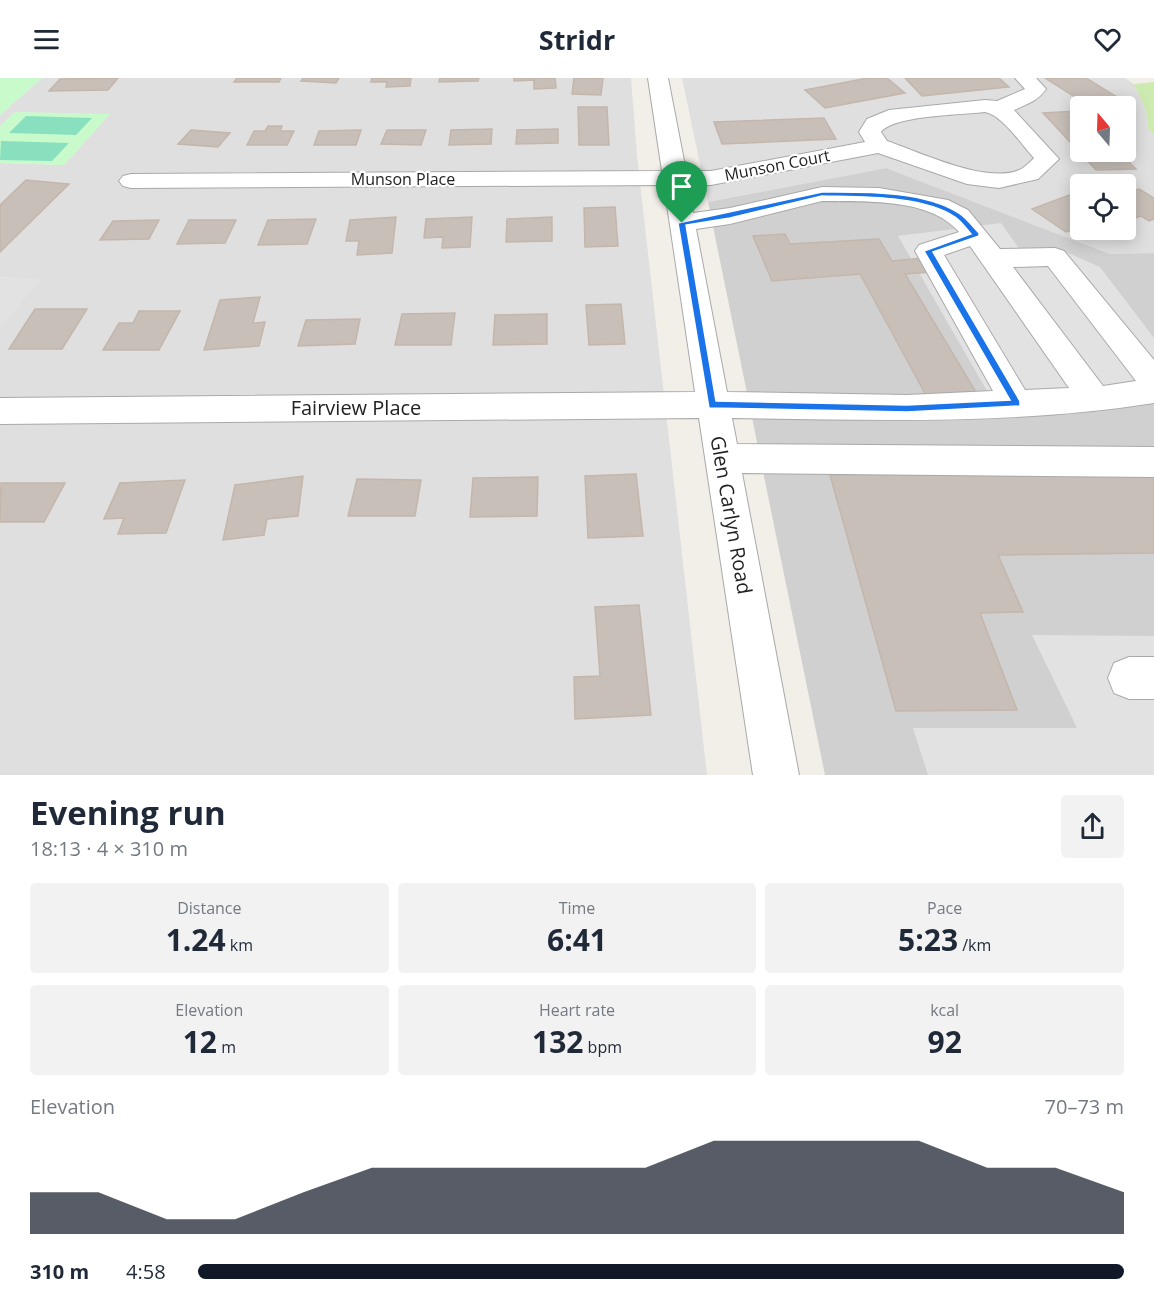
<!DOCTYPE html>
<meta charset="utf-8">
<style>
body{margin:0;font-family:"Open Sans",sans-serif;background:#f2f2f3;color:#1f2937;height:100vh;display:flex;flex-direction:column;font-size:22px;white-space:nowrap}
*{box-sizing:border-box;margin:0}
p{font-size:20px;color:#747a83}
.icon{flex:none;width:33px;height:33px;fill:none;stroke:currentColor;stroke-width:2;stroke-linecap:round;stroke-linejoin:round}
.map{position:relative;height:697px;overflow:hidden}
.panel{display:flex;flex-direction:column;background:#fff;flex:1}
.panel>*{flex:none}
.needle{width:39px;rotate:341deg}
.fabs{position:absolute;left:1070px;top:18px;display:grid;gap:12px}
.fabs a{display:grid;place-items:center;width:66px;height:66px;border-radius:6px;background:#fff;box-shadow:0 3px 15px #0003;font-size:30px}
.pin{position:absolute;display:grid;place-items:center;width:51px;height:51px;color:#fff;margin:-62px -26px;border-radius:50% 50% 50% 0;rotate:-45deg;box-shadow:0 0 6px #0007}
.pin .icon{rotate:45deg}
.round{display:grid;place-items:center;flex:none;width:63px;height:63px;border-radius:6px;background:#f2f2f3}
.overview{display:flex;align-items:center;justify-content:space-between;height:102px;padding:0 30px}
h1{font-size:33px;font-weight:700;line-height:45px}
.figures{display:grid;grid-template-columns:repeat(3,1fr);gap:9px;height:102px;padding:6px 30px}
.figures div{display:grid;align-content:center;border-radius:6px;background:#f2f2f3;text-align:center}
.figures b{font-size:30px;font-weight:700}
.figures small{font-size:16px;font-weight:400}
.figures p{font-size:16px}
.chart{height:168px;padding:12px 30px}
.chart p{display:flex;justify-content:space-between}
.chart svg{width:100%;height:108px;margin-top:6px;fill:#111827;opacity:.7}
ul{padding:0 30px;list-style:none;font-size:20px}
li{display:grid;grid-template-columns:96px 72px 1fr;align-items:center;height:45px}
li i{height:15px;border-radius:8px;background:#111827}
header{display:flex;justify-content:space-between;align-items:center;height:78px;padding:0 30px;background:#fff;font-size:27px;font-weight:700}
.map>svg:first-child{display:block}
</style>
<header><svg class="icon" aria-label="menu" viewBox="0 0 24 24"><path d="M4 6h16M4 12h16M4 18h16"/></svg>Stridr<svg class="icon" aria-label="heart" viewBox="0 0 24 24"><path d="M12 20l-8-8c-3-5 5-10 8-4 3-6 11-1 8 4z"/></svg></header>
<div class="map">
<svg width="1154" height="697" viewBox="0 0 1154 697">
<rect width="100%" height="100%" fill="#f2efe9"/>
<g fill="#e0dfdf" fill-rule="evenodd">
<path d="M42,0h589l6,78 70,619h-707v-448l40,-47 -40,-3v-114l64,2 45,-50 -94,-3 -15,14v-11z"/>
<path d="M682,0h443l9,6 12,26 2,18 6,7v118l-44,1 -224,-86 -178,34zM1080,28h45v46h-45zM1080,106h45v46h-45z"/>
</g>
<path fill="#d0d0d0" d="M886,90l224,86 44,-1v522h-329l-117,-573z"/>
<path fill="#cdebb0" d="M1154,4v53l-6,-7 -2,-18 -12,-26z"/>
<g fill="#c8facc">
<path d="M0,0h42l-42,37z"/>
<path d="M15,34l95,2 -46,51 -64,-2v-37z"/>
</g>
<g fill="#88e0be">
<path d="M26,38l66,2 -16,17 -67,-2z"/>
<path d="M1,63l68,2 -17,18 -52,-1z"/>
</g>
<g fill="#e2e2e2">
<path d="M1001,145l21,30 44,-1 34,15 54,71v62l-159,5 -97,-169z"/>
<path d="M0,199l41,3 -41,47z"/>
<path d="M1032,557l122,1v139h-226l-15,-47h164z"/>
</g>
<g fill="#c7bfb8" stroke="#c4b6ab" stroke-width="1.5">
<path d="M118,0l-10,12 -59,1 11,-12z"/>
<path d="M237,0h44l-2,4h-45z"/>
<path d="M303,0h36l-3,5 -35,-2z"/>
<path d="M372,0h39l-1,8 -24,1 1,-5h-16z"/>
<path d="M440,0h39l-1,3 -39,1z"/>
<path d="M514,0h41l1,10 -22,1v-9l-20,1z"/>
<path d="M574,0h29l-2,17 -29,-1z"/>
<path d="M868,0h19l18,15 -80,15 -20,-18z"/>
<path d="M905,0h94l10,9 -87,9z"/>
<path d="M1045,0h41l36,22 -33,6z"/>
<path d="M578,29h29l2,38h-30z"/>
<path d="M1079,33l1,41h39l17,17 -40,1 -53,-57z"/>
<path d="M824,40l12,21 -114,5 -8,-22z"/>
<path d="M268,48h14l-2,5h14l-7,14h-40l7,-14h11z"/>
<path d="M492,51l-1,15 -42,1 2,-15z"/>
<path d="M558,51v14l-42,1 1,-14z"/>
<path d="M191,52l39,3 -12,14 -40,-3z"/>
<path d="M361,52l-5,15h-42l5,-14z"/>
<path d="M387,52h39l-5,15 -40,-1z"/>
<path d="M26,102l43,4 -69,68v-47z"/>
<path d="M1139,111l15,9v21l-5,2 -8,-5 -16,6v-28z"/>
<path d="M1080,113v36l-14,5 -34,-23z"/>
<path d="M615,129l3,39 -33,1 -1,-39z"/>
<path d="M396,139l-4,36 -35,2 2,-14h-13l4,-21z"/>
<path d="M472,139l-2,30 -28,1 1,-11 -19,1 2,-19z"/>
<path d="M552,139v24l-46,1 1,-23z"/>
<path d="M316,141l-9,25 -49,1 10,-25z"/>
<path d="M159,142l-10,19 -49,1 13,-19z"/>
<path d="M189,142h47l-11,23 -48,1z"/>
<path d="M785,156l5,10 89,-5 13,22 31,-3 8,14 -26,2 71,118 -49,5 -67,-123 -88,7 -19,-45z"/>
<path d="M260,219l-7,26 12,-1 -6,24 -55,4 16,-50z"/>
<path d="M621,226l4,40 -36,1 -3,-40z"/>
<path d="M35,231h52l-25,40h-53z"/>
<path d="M139,233h41l-21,39h-56l16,-27h14z"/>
<path d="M455,235l-4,32h-56l7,-31z"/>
<path d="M547,236v30l-54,1 2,-30z"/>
<path d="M360,241l-5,25 -57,2 8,-26z"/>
<path d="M1150,393l4,6v76l-156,2 25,57 -43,1 37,97 -121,1 -66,-236z"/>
<path d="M636,396l7,62 -55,2 -3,-62z"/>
<path d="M303,398l-5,40 -31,3 -3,16 -41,5 12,-55z"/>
<path d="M538,399l-1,39 -67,1 3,-39z"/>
<path d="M357,401l64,1 -6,36h-67z"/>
<path d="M185,402l-19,53 -48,1 6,-16 -20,1 16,-36z"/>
<path d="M1,405h64l-21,39h-44z"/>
<path d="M639,527l12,110 -76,4 -1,-42 26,-1 -5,-69z"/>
</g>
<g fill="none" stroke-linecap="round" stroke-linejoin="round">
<defs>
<g id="minor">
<path d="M648,0h20l18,93h25l154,-29 -6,-10 8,-13 22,-9 96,-10 12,1 28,-12 -10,-11h21l10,11c-8,12 -19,15 -32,21l45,49 -21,20 -39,9 -32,-4 -89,-31 -167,32h-23l5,28 37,-5 92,-21 57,1 69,12 20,10 32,39 55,-1 9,3 90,109v43c-139,22 -282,17 -422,15l5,26 417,3v30l-412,-4 57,302h-46l-54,-357 -699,6v-26l695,-6 -31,-207 -533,3 -8,-2 -4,-5 4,-5 8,-2 531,-3zM985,34c17,3 37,33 49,46 -3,3 -7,7 -11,10 -32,19 -103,-16 -136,-27l-6,-9c13,-17 82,-17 104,-20zM822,123c42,1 107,-4 137,31l-40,13 -4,6 78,140 -86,4 -180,-3 -31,-163 34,-5zM970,168l99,142 -44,2 -81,-135zM1048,188l88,115 -33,5 -90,-119z"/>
<path d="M1129,579h25v42h-25l-15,-6 -6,-15 6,-15z"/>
</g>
</defs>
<use href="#minor" stroke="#a9a9a9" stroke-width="2"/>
<use href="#minor" fill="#fff" fill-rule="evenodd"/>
</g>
<path fill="#1a73e8" stroke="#fff" stroke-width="1.5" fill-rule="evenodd" d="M822,114c41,0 101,-2 137,21 8,5 14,14 20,20v3l-46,16 87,149v5l-113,6 -198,-4 -31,-185zM822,118c37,1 101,-1 133,21 6,4 11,11 16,17l-47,17 86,149 -103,5 -191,-4 -30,-176 44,-7z"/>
<g text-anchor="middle" stroke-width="4.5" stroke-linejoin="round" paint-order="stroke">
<g font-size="16" fill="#222" stroke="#fff">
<text transform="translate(777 87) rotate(-11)" y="6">Munson Court</text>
<text x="403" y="107">Munson Place</text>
</g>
<g font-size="20" fill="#222" stroke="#fff">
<text x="356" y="337">Fairview Place</text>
<text transform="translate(731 437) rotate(80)" y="7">Glen Carlyn Road</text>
</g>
</g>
</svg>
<div class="fabs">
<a><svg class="needle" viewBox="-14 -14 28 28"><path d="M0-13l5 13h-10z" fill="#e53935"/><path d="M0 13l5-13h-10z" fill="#747a83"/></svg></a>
<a><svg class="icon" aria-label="locate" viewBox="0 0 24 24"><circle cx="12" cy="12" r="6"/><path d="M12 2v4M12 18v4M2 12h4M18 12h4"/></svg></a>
</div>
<div class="pin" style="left:682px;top:145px;background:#1e9e55"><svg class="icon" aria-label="arrive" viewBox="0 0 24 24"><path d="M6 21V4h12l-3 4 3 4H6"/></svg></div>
</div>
<section class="panel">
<div class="overview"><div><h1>Evening run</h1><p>18:13 · 4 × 310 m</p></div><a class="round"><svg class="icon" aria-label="share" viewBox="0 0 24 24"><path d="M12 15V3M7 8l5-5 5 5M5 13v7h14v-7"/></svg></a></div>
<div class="figures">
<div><p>Distance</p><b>1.24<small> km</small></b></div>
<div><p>Time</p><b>6:41</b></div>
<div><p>Pace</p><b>5:23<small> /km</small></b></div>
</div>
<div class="figures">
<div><p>Elevation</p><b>12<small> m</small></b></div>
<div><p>Heart rate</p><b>132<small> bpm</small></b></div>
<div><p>kcal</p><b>92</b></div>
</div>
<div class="chart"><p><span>Elevation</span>70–73 m</p>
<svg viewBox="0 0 160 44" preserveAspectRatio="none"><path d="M0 44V27L10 27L20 38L30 38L40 27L50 17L60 17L70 17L80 17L90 17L100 6L110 6L120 6L130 6L140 17L150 17L160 27V44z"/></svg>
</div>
<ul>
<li><b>310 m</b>4:58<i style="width:100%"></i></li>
</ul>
</section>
